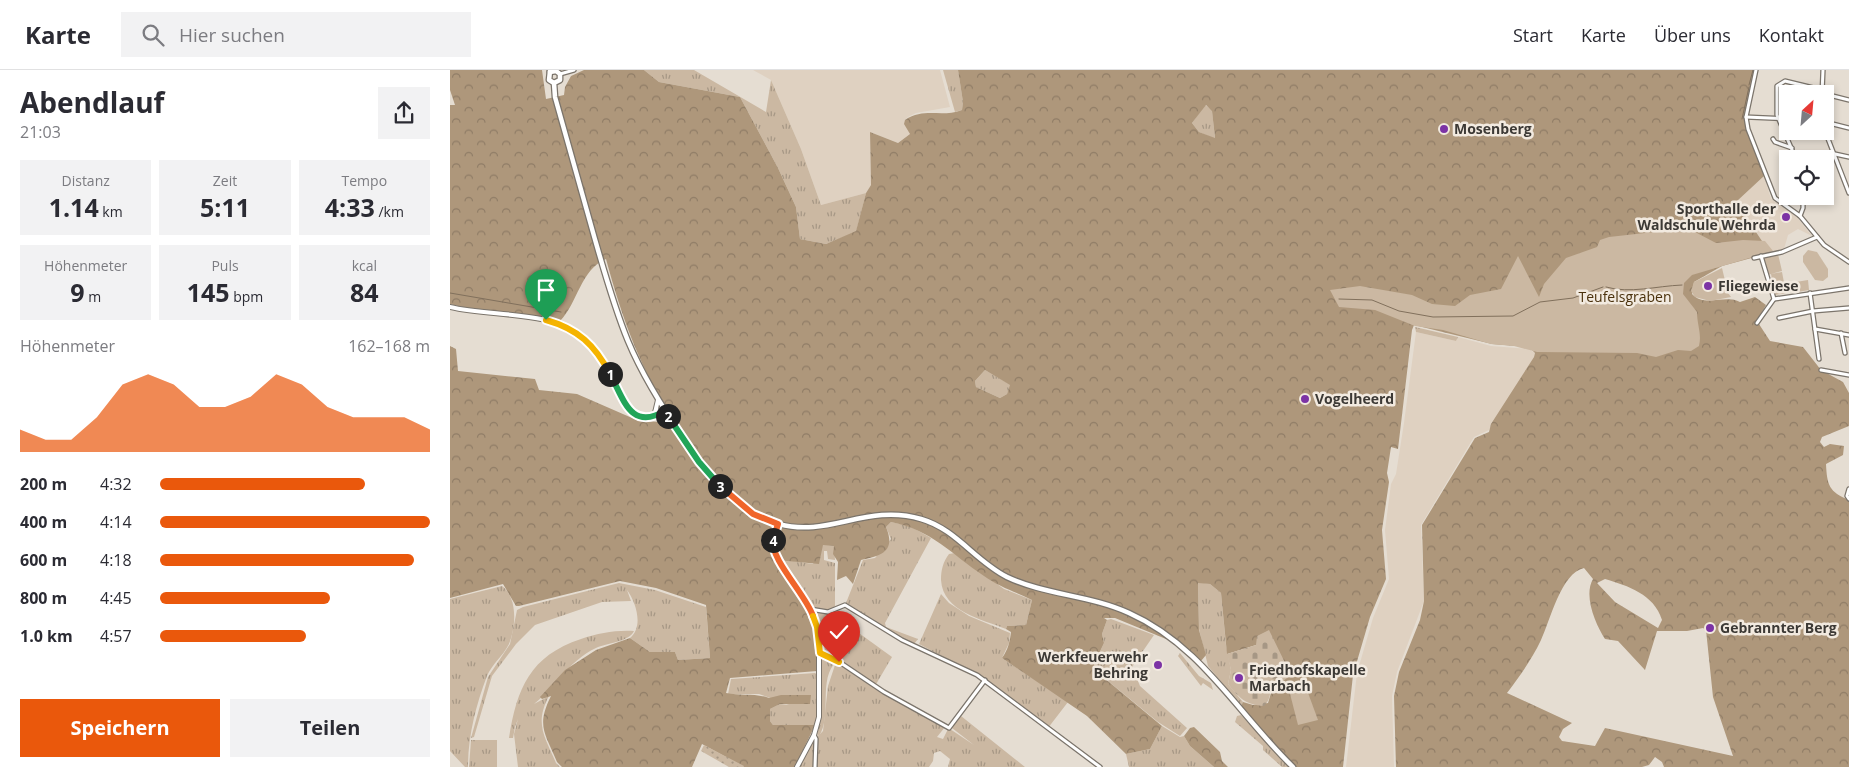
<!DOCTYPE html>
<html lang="de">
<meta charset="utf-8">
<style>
body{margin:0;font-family:"Open Sans",sans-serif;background:#f2f2f3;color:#2b2b33;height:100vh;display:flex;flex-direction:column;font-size:19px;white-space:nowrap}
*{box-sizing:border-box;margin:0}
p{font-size:16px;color:#7c7c81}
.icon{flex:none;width:28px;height:28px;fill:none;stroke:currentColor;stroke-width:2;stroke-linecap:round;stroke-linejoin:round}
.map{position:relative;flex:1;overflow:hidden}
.panel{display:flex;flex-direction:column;background:#fff;width:450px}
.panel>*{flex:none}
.needle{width:32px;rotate:26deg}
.tools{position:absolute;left:1329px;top:15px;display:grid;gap:10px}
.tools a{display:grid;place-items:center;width:55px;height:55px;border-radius:0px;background:#fff;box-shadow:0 2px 8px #0003;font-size:25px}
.pin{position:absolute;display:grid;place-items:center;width:42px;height:42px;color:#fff;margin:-51px -21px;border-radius:50% 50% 50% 0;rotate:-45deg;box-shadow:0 0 5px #0007}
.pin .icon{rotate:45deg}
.km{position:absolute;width:25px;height:25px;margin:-12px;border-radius:50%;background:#222;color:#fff;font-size:14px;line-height:25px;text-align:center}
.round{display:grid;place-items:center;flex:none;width:52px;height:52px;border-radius:0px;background:#f2f2f3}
.head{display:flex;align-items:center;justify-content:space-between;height:85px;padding:0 20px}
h1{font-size:28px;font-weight:700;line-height:38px}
.metrics{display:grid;grid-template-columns:repeat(3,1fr);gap:8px;height:85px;padding:5px 20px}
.metrics div{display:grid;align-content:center;border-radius:0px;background:#f2f2f3;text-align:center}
.metrics b{font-size:25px;font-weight:700}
.metrics small{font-size:14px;font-weight:400}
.metrics p{font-size:14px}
.chart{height:140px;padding:10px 20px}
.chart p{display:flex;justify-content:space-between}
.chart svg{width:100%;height:90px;margin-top:5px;fill:#ea580c;opacity:.7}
.cta{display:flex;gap:10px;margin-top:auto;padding:10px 20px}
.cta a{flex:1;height:58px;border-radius:0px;background:#ea580c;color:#fff;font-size:20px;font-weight:700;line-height:58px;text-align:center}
.cta a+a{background:#f2f2f3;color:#2b2b33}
ul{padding:0 20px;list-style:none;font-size:16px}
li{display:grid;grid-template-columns:80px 60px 1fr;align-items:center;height:38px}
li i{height:12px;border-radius:6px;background:#ea580c}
header{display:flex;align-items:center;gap:30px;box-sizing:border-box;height:70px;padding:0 25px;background:#fff;border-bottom:1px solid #e1e1e2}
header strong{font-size:24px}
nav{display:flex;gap:28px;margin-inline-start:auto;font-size:18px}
.search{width:350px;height:45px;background:#f2f2f3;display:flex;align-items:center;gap:12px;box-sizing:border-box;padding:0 18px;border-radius:0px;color:#7c7c81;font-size:19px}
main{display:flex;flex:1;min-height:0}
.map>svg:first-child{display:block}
</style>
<header>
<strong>Karte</strong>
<div class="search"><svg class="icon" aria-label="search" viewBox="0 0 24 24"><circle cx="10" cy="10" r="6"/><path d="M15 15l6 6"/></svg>Hier suchen</div>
<nav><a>Start</a><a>Karte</a><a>Über uns</a><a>Kontakt</a></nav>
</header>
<main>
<section class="panel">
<div class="head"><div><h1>Abendlauf</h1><p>21:03</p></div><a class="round"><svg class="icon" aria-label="share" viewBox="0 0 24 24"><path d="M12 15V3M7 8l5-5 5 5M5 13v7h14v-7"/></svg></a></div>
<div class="metrics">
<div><p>Distanz</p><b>1.14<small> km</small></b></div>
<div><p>Zeit</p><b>5:11</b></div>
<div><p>Tempo</p><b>4:33<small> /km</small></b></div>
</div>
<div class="metrics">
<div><p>Höhenmeter</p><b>9<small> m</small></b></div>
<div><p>Puls</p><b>145<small> bpm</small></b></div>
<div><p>kcal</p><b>84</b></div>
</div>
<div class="chart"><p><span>Höhenmeter</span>162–168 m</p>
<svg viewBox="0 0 160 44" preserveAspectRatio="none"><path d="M0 44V33L10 38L20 38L30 27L40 11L50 6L60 11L70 22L80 22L90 17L100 6L110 11L120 22L130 27L140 27L150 27L160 33V44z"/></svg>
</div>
<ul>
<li><b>200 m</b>4:32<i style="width:76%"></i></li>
<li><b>400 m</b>4:14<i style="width:100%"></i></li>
<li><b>600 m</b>4:18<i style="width:94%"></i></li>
<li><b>800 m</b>4:45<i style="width:63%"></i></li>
<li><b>1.0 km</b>4:57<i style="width:54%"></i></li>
</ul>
<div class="cta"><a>Speichern</a><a>Teilen</a></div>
</section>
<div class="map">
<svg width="1399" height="697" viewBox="0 0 1399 697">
<defs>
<pattern id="grass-tufts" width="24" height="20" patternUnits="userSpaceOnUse" patternTransform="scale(1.25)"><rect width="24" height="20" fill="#cbb8a2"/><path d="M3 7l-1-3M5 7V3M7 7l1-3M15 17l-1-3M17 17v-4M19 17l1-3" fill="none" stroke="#a69785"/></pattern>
<pattern id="forest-crowns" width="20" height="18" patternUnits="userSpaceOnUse" patternTransform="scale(1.25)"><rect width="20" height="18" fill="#ae977b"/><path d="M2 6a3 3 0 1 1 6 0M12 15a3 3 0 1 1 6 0" fill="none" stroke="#8f7c66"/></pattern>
<pattern id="cemetery-stones" width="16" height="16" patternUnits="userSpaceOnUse" patternTransform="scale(1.25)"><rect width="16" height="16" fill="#cbb8a2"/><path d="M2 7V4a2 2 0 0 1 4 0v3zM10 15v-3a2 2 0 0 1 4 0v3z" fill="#a69785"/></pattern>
<pattern id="garden-dots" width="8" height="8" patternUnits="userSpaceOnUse" patternTransform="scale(1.25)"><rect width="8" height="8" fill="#cbb8a2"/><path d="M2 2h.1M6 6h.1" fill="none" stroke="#a69785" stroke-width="1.8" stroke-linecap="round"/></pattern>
</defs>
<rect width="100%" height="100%" fill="#e5ddd2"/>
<g fill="#dfd1c1">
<path d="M303,0h187l10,37 -34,6 -8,4 -3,3 5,14 -12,9 -28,-11 1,53 -5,8 -45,12 -20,-56 -30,-69z"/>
<path d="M1314,106l7,23 26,18 15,19 -14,-7 -10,6 -4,14 -14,4 -34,-51z"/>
<path d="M966,262l40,9 2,-4 33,9 38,3 6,4 -1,4 -45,73 -15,7 -53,88 3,76 -27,71 -5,24 2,71h-48l11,-94 16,-55 16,-39 -4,-49 6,-46 5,-10 8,-51z"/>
</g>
<g fill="url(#grass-tufts)">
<path d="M194,0h50l72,42 5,-32 30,69 20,56 45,-12 -10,39 -30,12 -26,-5 -4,-32 -18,-39 -38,-71 -81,-15z"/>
<path d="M493,0h15l5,32 -1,8 -7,2z"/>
<path d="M755,35l7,5 3,29 -16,-7 -7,-9z"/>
<path d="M965,257l43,10 -2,4 -40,-9z"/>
<path d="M535,300l26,15 -4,9 -7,4 -24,-11 -1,-6z"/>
<path d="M441,452l19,4 21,12 -46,85 1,4 32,12 -4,5 -11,-5 -57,-36 17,-43 12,-2 16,-19 -5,-12z"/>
<path d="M373,474l11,2 1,14 -7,-1 -1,-8h-3v9l11,3v43l-6,5 -14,-3 -5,-4 -29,-45 32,5z"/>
<path d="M505,483l49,36 28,11 -6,25 -19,1 -1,3c-24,-10 -63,-17 -65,-49 0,-10 2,-18 8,-26z"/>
<path d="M748,512l12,2 11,9 5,52 5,25 -3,14 15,18 -2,4 -33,-40 -9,-37z"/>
<path d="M169,513l36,7 51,17 4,51 -32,2 -3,-8h-25l-20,-14c14,-11 6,-36 -3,-48l4,11 -29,1 -67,23 -19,19 -24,32 -18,61 -3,1 17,-61 22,-33 7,-34 6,-3z"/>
<path d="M52,516c16,12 14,41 7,58 -6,12 -17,20 -22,32 -11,29 -19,60 -19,91h-3l-15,-16v-152z"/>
<path d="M491,524l8,9 20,13 41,17 -1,10 -7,15 66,44 -20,26 -63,-49 -66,-35z"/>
<path d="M365,542l19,3 58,42 -17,29 -54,-33z"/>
<path d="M661,549l43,16 -22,32 8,19 47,42 -7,8 -22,-14 -61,-50 -3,-8 10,-21 -2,-9 5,-14z"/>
<path d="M184,561c-5,11 -27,12 -38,17 -28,13 -42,41 -62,56l15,-8c-15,28 -4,41 7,67l4,4h-42l-4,-33 4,-15 -3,8 -2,11h-4c8,-50 21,-82 72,-99 18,-6 34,-9 53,-8z"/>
<path d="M730,583l19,23 12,7 2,7 -10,-7 -2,3 -23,-30z"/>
<path d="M372,585l15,6c-20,18 -4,54 -18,75l-2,-2 5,-19z"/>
<path d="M389,593l103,63 3,1 -8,10 6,2 5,-10h2l24,16 -22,-17 9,-12 64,51h-77l2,-8 -10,-8 -6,2 -1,8 -4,6h-130l15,-27 9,-9 5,-45 7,-21z"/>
<path d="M365,603l3,2 -2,2c3,14 3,33 -1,48h-42l-3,-4v-12l10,-5 9,1 -30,-11h-31l3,-15z"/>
<path d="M791,645l48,52h-7l-19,-17v-4l-28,-24 2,-6z"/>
<path d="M712,656l18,11 4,-1 6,10 24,21h-85l-3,-13 24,-5z"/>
<path d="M21,670h26v27h-28z"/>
</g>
<g fill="url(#forest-crowns)" fill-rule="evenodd">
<path d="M0,0h92l4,29 18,-4 1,-8 6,-11 13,-6h60l15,12 81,15 38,71 18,39 4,32 26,5 30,-13 10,-38 5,-8 -1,-53 28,11 12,-9 -6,-10 1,-4c20,-13 36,-2 57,-10l1,-8 -5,-32h797l-10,47 2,13 17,46 -28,26 34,51 -48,13 -28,16 -2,12c13,14 33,0 48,8l15,-5 11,8 -9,16 13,20 33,6 18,23 22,12 6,11v33l-27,11 -2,5 4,5 6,-3 14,2 -1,9 -17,9c1,21 3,28 23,36v267h-185l-2,-5 -7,-5 -6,8 -7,2h-246l-2,-71 5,-24 21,-52 4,-19 -2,-76 53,-87 14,-6 2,-8 43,-67 1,-4 -6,-6 -37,-3 -78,-19 -2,5 -14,119 -7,-2 -4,26 2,9 -7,48 4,49 -16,38 -17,58 -10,92h-49l-53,-61 2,-4 10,3 15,-2 3,-10 -2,-10 5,-4 -18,-34 -29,9 -6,-61 -11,-9 -12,-1 1,47 7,25 -5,6 -33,-27 -2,5 -51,-21h-11l3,2 -5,14 2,9 -10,21 3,8 65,54 -12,23 -24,5 -39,-38 -85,-58c6,-8 8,-17 9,-26l-5,-3 1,-3 19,-1 6,-25c-16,-8 -33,-13 -48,-24 -33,-22 -52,-46 -93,-54l-5,5c10,24 -4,29 -25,33l-8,24 -7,-8 -9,4 1,-18 -5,-8 1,-8 -11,-1 -4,19 -42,-4c27,42 41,58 40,111l-87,7 -4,15c15,3 29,0 43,5l12,-3h30l-1,9h-30l-10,5v12l3,4h42l-20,42h-51l-42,-23 -10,23h-130l-5,-5c-12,-29 -21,-36 -6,-66l-9,3 -2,-2 25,-27 31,-20 34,-12 20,14h25l3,8 32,-2 -4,-53 -50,-17 -36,-7 -101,25h-3l-13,-22 -53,14v-252l6,3 2,22 77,8 4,11 38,4 62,27 24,1 8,5 6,-4c-36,-50 -55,-105 -71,-164 -26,11 -28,44 -46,62l-82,-10 -28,-7v-199h5l-5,-15zM756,35l6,6 3,27 -16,-6 -7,-9zM535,300l25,15 -3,9 -7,4 -24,-11 -1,-6zM1134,498l9,11c-10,17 3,46 12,60l13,2 27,29 12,-39h30l16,-3 3,2 7,67 20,59 -128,-28 -10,18 -33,-5 -3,-4 4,-8 9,-6 -65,-30c13,-17 25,-34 34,-53 9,-19 20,-67 43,-72zM1155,509c23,7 49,15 57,41l-4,8 -43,-26 -18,-19z"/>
<path d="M744,657l26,25 2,9 6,6h-14l-24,-21 -6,-10 6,-8z"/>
</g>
<path fill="url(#cemetery-stones)" d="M819,560l22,45 -12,9 -5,-5 -5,4c2,8 2,16 -5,23 -18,-1 -25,-8 -36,-22l3,-14 -4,-16 29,-9 1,-9z"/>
<g fill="#cbb8a2">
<path d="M1213,161l32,1 21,11 27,-3 22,1 8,10 -81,24 -8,8 -1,11 14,18c0,13 5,22 2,34l-8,5 -13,-1 -22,7 -19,-4 -100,-1 -23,-6 -23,-2 -48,-14 -28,-4 -40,-16 -36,-3 -9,-17 30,-4 52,9 20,9 23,2 15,-11 31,-6 17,-33 21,41 5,-13 22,-26 31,-11 3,-7 9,-3z"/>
<path d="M1358,180l9,2 11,17v8l-5,4 -8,-1 -12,-18v-6z"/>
<path d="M1328,184l4,17 -11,3 11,-2 4,21 -11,2 -4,-21 -3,1 -5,-17z"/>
<path d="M1272,198l6,25 3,4 -21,4 -15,-4 -4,-6 3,-9z"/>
<path d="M1358,210l1,10 -17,3 -2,-10z"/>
<path d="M854,612l14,38 -20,5 -10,-39z"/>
</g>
<path fill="url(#garden-dots)" d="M254,675l40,21 -1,1h-14l-28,-16z"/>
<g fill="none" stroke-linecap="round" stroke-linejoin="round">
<g stroke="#81705c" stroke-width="1">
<path d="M1299,15l4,-15"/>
<path d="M1292,49l7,-32"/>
<path d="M1156,217c24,7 50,-1 76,-2"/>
<path d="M0,223l111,19"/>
<path d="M889,229l33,1 27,11 34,6 80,-1 27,-14 33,-4 30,-11"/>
</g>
<defs>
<g id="minor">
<path d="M1306,0l-10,47 2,12 27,69 25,18 24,29 25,17"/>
<path d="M110,4l14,-4"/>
<path d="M1372,24l1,-24"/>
<path d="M1375,24l24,6"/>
<path d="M1296,47l42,2"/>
<path d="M1375,52l24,6"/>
<path d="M1375,61l24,62"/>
<path d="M1323,69l2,3 17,6"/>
<path d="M1385,84l14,3"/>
<path d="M1346,89l-19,-44v-29l8,-5 37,9"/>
<path d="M1332,99l6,6"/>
<path d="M1350,146l3,-8v-12"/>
<path d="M1311,186l13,43 75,-11"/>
<path d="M1304,188l28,-6 35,-15"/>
<path d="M1360,223l9,66"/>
<path d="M1329,248l34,-7 36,-3"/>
<path d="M1307,253l17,-24"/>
<path d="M1365,259l34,6"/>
<path d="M1391,263l4,20"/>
<path d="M1371,300l28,5"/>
<path d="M1399,419l-2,7 2,3"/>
<path d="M360,539l18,3 17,-7 57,35 75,35 123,92"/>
<path d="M369,583l16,6 49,33 65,36 36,-48"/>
<path d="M364,665l2,4 -1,28"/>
</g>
<g id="tertiary">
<path d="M0,237c41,10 101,3 133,30 23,18 36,70 53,79 10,6 20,0 29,-5"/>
<path d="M204,347l4,-17"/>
<path d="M328,454l-5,19 1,8c15,34 39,48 45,89v77l-5,18 -17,32"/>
</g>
<g id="secondary">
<path d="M100,1l-1,9 5,3"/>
<path d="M100,2l6,-1 4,3v6l-6,3 1,14c13,46 26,93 39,139 10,35 20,71 34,105 15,36 36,69 58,101 23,35 51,71 93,82 49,14 88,-21 142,-5 35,10 54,42 86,58 38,18 83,18 122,36 72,32 109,101 164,154"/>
</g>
</defs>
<use href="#minor" stroke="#7b746b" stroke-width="5.5"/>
<use href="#tertiary" stroke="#7b746b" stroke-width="6"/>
<use href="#secondary" stroke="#7b746b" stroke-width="7"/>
<use href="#minor" stroke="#fff" stroke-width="3"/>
<use href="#tertiary" stroke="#fff" stroke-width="4"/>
<use href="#secondary" stroke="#fff" stroke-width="4.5"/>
</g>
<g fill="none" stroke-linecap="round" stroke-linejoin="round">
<defs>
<path id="split-1" d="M96,250c32,9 49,25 64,54"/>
<path id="split-2" d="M160,304c14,25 20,57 55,37l3,5"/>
<path id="split-3" d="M218,346l31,46 21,24"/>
<path id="split-4" d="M270,416l33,28 25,10 -5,16"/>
<path id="split-5" d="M323,470c-3,19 33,55 40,76"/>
<path id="split-6" d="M363,546l4,11 3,26 19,9"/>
</defs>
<use href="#split-1" stroke="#fff" stroke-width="10"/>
<use href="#split-2" stroke="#fff" stroke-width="10"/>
<use href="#split-3" stroke="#fff" stroke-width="10"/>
<use href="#split-4" stroke="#fff" stroke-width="10"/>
<use href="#split-5" stroke="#fff" stroke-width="10"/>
<use href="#split-6" stroke="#fff" stroke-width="10"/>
<use href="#split-1" stroke="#f5b400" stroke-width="6"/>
<use href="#split-2" stroke="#22a559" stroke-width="6"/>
<use href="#split-3" stroke="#22a559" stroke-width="6"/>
<use href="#split-4" stroke="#f0652b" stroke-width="6"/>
<use href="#split-5" stroke="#f0652b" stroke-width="6"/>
<use href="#split-6" stroke="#f5b400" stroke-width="6"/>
</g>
<g fill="#7c33a5" stroke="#f2eae0" stroke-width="2">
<circle cx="994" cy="59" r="5"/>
<circle cx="1336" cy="147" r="5"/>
<circle cx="1258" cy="216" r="5"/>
<circle cx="855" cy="329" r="5"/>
<circle cx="1260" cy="558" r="5"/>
<circle cx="708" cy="595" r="5"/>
<circle cx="789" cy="608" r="5"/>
</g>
<g text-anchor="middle" stroke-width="5" stroke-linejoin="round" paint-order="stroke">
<g font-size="14" font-weight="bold" fill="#3c3935" stroke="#f2eae0" text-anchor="start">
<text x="1004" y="64">Mosenberg</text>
<text x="1326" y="144" text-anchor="end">Sporthalle der<tspan x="1326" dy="16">Waldschule Wehrda</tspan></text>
<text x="1268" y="221">Fliegewiese</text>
<text x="865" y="334">Vogelheerd</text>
<text x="1270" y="563">Gebrannter Berg</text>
<text x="698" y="592" text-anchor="end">Werkfeuerwehr<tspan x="698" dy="16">Behring</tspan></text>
<text x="799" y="605">Friedhofskapelle<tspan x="799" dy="16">Marbach</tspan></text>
</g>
<g font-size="14" fill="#4a310c" stroke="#f2eae0">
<text x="1175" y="232">Teufelsgraben</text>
</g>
</g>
</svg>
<div class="tools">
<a><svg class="needle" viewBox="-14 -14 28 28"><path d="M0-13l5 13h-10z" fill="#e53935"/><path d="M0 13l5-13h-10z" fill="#7c7c81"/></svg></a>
<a><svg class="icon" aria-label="locate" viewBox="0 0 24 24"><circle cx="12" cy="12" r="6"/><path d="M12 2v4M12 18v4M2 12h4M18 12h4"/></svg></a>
</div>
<div class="pin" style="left:96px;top:250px;background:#1e9e55"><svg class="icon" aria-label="arrive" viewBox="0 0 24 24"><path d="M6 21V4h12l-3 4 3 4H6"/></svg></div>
<div class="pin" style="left:389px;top:592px;background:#d93025"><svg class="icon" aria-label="check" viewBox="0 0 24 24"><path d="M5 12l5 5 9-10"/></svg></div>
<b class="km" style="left:160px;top:304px">1</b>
<b class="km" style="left:218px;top:346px">2</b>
<b class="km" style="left:270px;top:416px">3</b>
<b class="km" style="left:323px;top:470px">4</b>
</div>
</main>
